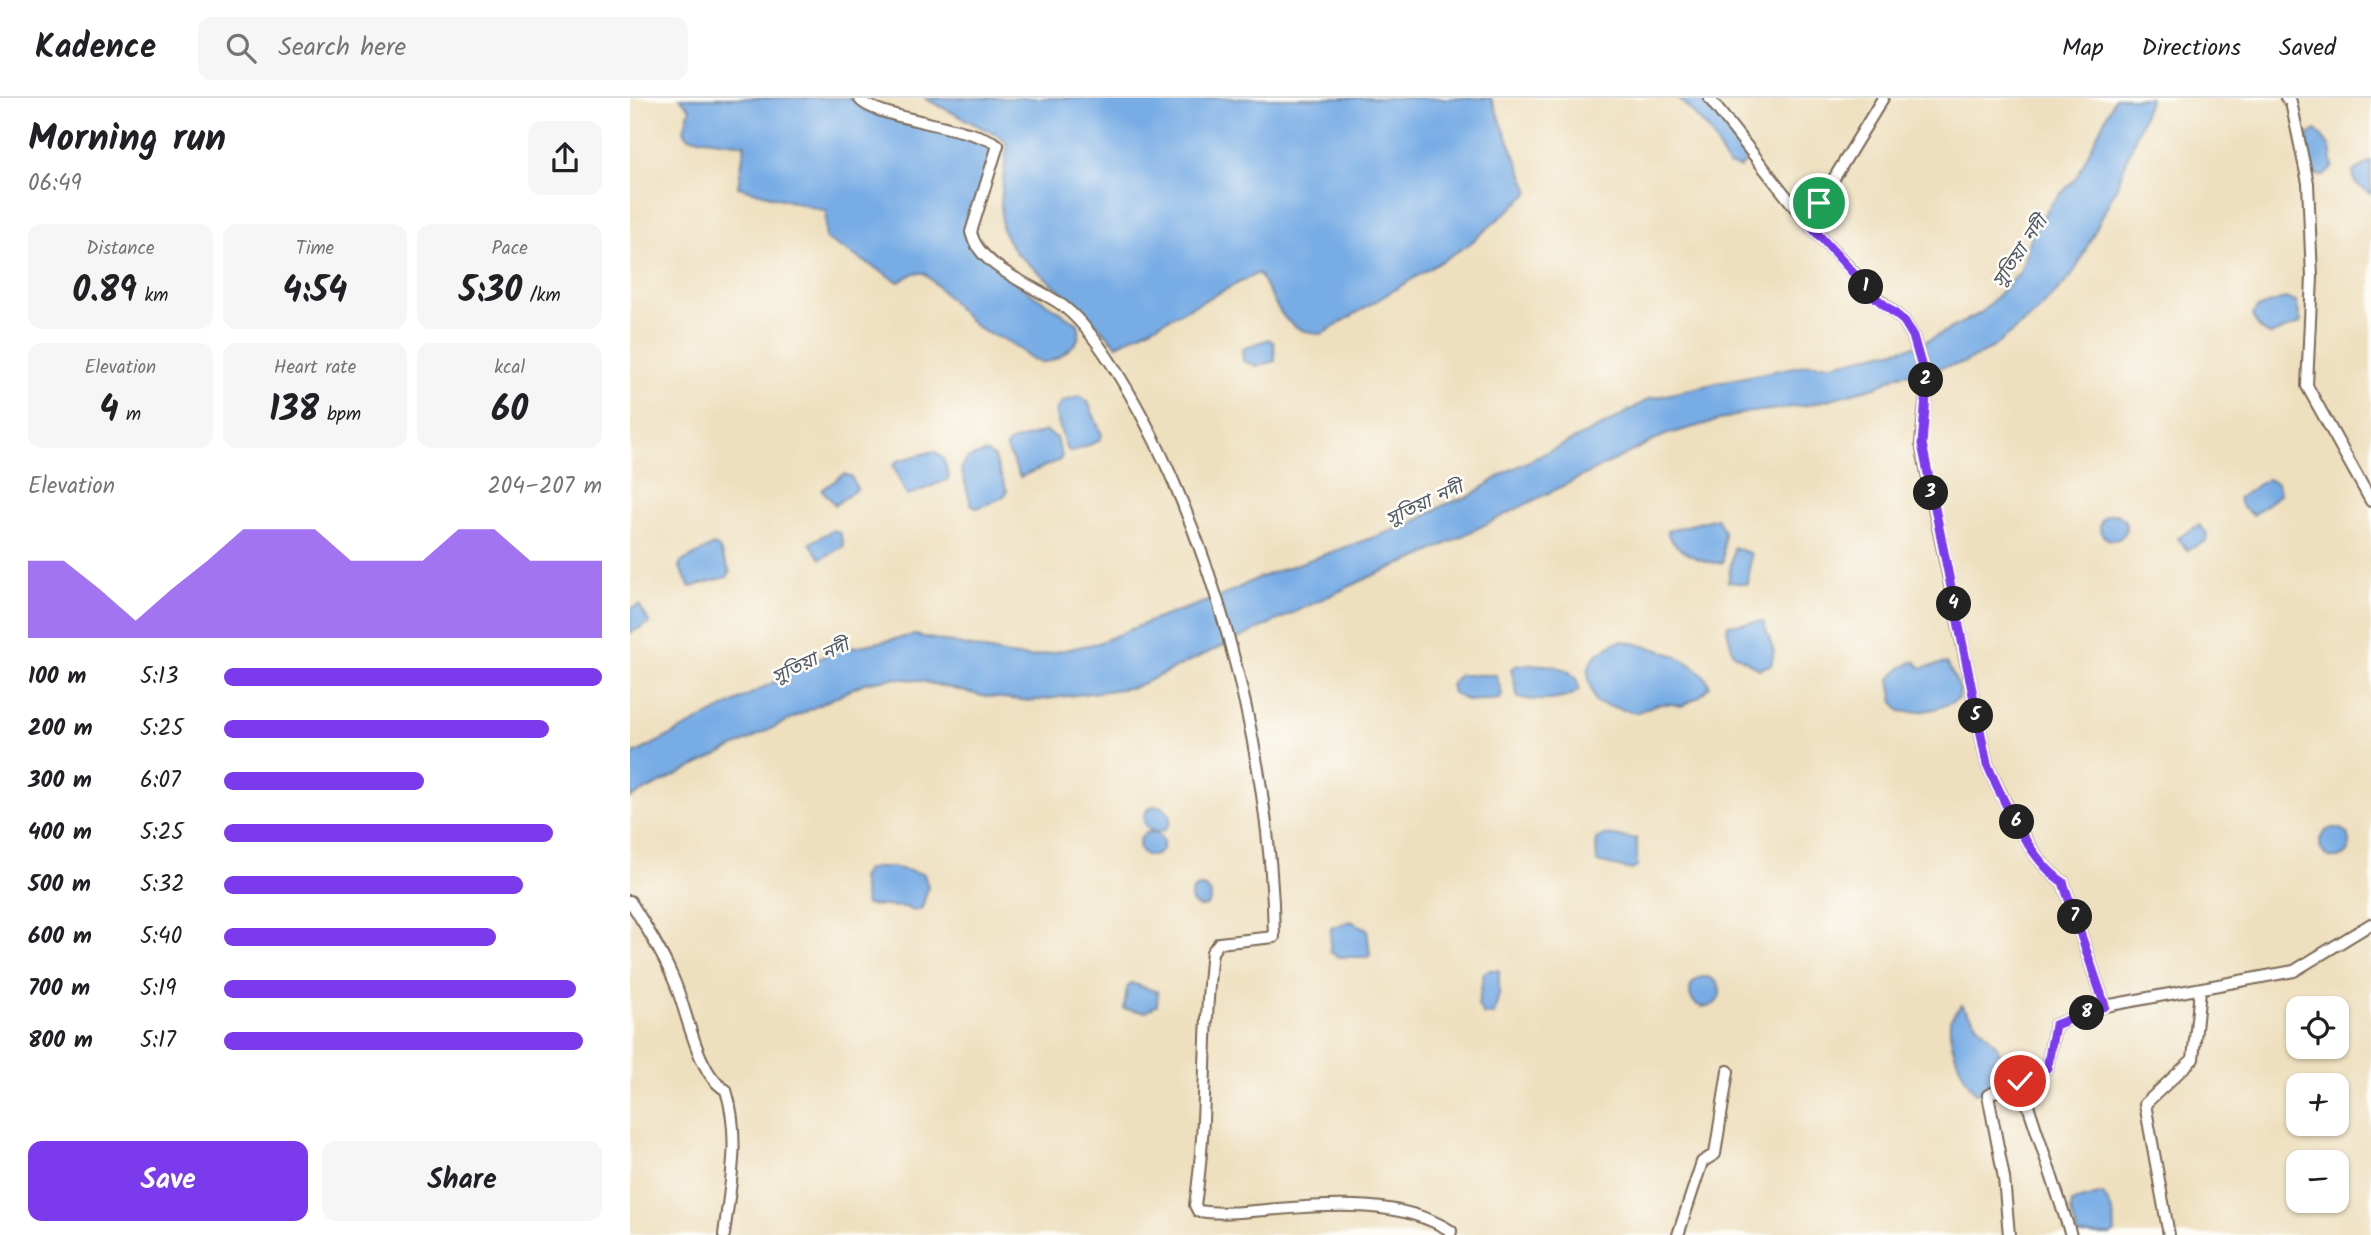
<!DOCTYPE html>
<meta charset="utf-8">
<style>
body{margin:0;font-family:Kalam,"Noto Sans Bengali",sans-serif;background:#f6f6f6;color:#202124;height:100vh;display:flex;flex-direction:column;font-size:26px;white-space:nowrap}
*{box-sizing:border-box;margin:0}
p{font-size:23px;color:#757577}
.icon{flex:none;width:38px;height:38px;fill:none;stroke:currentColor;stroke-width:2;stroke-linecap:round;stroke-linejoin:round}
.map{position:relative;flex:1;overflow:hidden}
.details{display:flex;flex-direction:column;background:#fff;width:630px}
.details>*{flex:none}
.controls{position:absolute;left:1656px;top:898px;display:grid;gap:14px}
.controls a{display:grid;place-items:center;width:63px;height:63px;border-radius:14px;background:#fff;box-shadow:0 2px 5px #0004;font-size:35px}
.pin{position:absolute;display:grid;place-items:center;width:60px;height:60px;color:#fff;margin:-30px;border:4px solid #fff;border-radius:50%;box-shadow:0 2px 7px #0007}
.km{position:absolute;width:35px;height:35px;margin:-18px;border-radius:50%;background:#222;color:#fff;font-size:19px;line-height:35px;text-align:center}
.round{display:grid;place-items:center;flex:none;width:74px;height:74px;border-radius:14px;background:#f6f6f6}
.head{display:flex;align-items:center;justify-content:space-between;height:119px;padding:0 28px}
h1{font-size:38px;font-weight:800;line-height:52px}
.metrics{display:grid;grid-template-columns:repeat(3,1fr);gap:10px;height:119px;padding:7px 28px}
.metrics div{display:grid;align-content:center;border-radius:14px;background:#f6f6f6;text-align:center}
.metrics b{font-size:35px;font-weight:800}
.metrics small{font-size:19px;font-weight:400}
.metrics p{font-size:19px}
.chart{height:196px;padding:14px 28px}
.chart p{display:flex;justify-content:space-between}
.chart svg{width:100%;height:126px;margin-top:7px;fill:#7c3aed;opacity:.7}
.button{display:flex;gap:14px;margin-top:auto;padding:14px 28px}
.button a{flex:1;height:80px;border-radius:14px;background:#7c3aed;color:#fff;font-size:28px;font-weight:800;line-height:80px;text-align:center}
.button a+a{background:#f6f6f6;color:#202124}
ul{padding:0 28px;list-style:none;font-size:23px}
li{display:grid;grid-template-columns:112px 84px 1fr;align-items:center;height:52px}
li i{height:18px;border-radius:9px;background:#7c3aed}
header{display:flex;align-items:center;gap:42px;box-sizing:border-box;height:98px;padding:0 35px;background:#fff;border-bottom:2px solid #e0e0e0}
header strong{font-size:33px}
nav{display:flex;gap:38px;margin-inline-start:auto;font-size:24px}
.search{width:490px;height:63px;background:#f6f6f6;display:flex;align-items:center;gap:18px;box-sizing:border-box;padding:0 24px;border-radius:14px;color:#757577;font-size:26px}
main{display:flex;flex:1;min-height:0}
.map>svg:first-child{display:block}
</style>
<header>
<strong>Kadence</strong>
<div class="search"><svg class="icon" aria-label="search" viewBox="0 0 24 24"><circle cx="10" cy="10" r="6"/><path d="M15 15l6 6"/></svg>Search here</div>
<nav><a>Map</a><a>Directions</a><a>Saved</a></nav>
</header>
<main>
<section class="details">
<div class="head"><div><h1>Morning run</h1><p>06:49</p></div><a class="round"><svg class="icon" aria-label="share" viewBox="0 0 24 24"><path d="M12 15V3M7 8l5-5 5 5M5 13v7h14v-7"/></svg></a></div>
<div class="metrics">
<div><p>Distance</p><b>0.89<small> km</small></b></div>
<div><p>Time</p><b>4:54</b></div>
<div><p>Pace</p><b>5:30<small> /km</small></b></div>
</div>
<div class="metrics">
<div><p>Elevation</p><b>4<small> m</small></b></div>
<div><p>Heart rate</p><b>138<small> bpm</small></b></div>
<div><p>kcal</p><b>60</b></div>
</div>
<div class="chart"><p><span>Elevation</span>204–207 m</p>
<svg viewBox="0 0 160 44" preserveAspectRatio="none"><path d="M0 44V17L10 17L20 27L30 38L40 27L50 17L60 6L70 6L80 6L90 17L100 17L110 17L120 6L130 6L140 17L150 17L160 17V44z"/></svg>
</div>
<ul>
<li><b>100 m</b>5:13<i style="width:100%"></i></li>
<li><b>200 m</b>5:25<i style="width:86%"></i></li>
<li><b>300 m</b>6:07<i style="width:53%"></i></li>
<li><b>400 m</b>5:25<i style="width:87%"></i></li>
<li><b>500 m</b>5:32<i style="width:79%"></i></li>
<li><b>600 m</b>5:40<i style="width:72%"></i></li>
<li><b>700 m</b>5:19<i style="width:93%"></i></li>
<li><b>800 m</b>5:17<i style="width:95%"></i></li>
</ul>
<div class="button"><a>Save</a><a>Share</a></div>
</section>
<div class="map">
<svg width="1741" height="1137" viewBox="0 0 1741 1137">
<rect width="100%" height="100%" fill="#fdfcf7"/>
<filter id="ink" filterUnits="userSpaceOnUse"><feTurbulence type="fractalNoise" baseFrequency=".0143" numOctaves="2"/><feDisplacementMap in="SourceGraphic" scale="14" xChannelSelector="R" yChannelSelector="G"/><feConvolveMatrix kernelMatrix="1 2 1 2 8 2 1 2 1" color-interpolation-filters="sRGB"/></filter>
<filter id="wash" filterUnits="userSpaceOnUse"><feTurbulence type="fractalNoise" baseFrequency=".00686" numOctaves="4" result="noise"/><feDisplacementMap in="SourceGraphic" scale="28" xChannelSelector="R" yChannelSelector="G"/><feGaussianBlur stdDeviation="1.57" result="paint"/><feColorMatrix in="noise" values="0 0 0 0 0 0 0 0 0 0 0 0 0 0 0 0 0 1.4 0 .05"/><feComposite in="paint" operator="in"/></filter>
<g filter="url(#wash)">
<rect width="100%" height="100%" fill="#eedfbe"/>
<g fill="#77ace5" stroke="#596b82" stroke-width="2">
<path d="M50,0h176l8,12 40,7 90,28 -25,92 50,48 59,39c4,13 -1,19 -11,27 -29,24 -36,4 -60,-10 -10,-5 -22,-7 -30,-14 -19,-16 -34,-37 -53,-54h-10l-15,9 -74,-44 1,-27 -88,-24 7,-43 -57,-7 -4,-7 6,-22z"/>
<path d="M294,0h567l39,94 -62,53 -146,89c-42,-2 -44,-30 -64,-61l-141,72 -44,-44 -58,-49 -13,-23 -1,-28 6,-56 -5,-7z"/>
<path d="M1048,0h26l40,57 1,7 -5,6 -12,-3 -19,-35z"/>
<path d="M1485,0h35l-33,88 -39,79 -7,12 -36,37 -43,34 -28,15 -65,12 -24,12 -67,18 -63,8 -80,22 -241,120 -50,20 -239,112 -104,14 -48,-5 -66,-16 -24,-2 -29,5 -234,115v-42l204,-105 81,-16 94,20 22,2 67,-14 55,-23 69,-24 36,-18 153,-54 33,-19 26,-9 36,-24 104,-50 39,-23 81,-19 79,-16h24l86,-19 62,-32 39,-41 12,-37 19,-31 26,-27z"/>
<path d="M1686,32l14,17 3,20 -9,9 -8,-1 -9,-16 1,-24z"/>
<path d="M1741,63v33l-16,-11 -2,-11z"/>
<path d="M1655,200l11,4 5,21 -31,12c-10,-4 -15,-11 -17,-21l4,-6z"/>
<path d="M639,241l5,4 1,18 -18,5 -14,-5 -1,-12z"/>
<path d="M450,298l8,6 14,33 -3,6 -28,11 -5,-4 -11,-36 7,-10z"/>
<path d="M416,333l10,7 6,18 -2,4 -40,17 -14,-30 4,-5z"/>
<path d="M304,353l9,7 6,18 -2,4 -40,16 -14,-30 4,-5z"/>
<path d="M356,354l8,5 13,34 -3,6 -27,11 -6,-4 -10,-36 7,-10z"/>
<path d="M214,376l7,2 6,13 -22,16 -13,-15z"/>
<path d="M1637,381l10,4 3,11 -27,21 -11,-8 -4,-9z"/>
<circle cx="1483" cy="429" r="13"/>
<path d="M1087,420l7,13 -1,31c-16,5 -52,-13 -56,-31z"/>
<path d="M1569,427l8,8 -1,8 -19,9 -9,-12z"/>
<path d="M203,432l7,3 4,13 -23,13 -11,-16z"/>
<path d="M84,447l5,3 11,24 -3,5 -37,10 -11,-21 2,-4z"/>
<path d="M1104,449l17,7 -3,30 -20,-2z"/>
<path d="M9,507l11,18 -20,10v-24z"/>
<path d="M1133,523l11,31 -3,13 -12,4 -26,-16 -6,-24 1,-4z"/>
<path d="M993,543c29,6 75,16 87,45l-11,11 -17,9c-19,-5 -28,-2 -45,7l-41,-10c-8,-22 -15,-39 7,-53 8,-5 11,-9 20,-9z"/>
<path d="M1285,563l6,7 26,-5 13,26 -1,9c-16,11 -39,16 -59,13l-6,-9 -4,-23 10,-11z"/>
<path d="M888,567c20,-1 60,-3 61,25 -16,13 -42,11 -61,8l-7,-29z"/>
<path d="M829,577h37l6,19 -2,5 -32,2 -15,-8 -2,-9z"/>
<circle cx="527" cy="721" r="13"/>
<circle cx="1705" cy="745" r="15"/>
<circle cx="521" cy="746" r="12"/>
<path d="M974,737l33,4v28l-5,3 -35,-8 -1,-23z"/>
<path d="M248,769h13l33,7 4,13 -6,21 -8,3 -9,-4 -39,-2 -5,-27 5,-8z"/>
<circle cx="571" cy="799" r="10"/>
<path d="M720,823l17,8 3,26 -3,2h-29l-8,-5 1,-24z"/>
<path d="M859,872h10v24l-5,21h-10l-6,-10 6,-32z"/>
<circle cx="1075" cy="894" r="15"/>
<path d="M501,885l27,9 -1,13 -12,7 -21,-3 3,-21z"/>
<path d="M1331,907l36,41 12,31 -20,13 -14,3c-14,-19 -27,-50 -25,-73z"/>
<path d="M1473,1096l10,18 2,20 -4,3h-33l-7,-23 1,-10z"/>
</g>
</g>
<g filter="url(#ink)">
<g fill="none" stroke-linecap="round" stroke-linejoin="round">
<defs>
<g id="minor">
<path d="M229,0c9,19 115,29 139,47l-27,87c7,34 61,53 88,71 19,13 39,40 52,60 99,154 161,391 163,574l-55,6 -7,9c-10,84 -4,170 -17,253l3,6c26,4 53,0 80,-2 54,-5 125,-9 173,22l-1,4"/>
<path d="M1079,0l95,121 72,78 28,24 9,15 14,49 -6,59 66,320c17,36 43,97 76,118l42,124"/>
<path d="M1656,0l5,4 17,81 4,94 -5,109 64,115"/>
<path d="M1174,121l15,-16 64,-105"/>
<path d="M0,803c15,24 31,49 42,75 15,31 24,98 54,114 15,49 4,95 -2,145"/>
<path d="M1390,983l51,154"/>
<path d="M1048,1137l24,-73 13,-8 13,-83"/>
<path d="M1379,1137l-5,-57 -16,-83 59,-27 8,-43 50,-19 189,-35 77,-47"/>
<path d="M1539,1137l-24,-131 48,-45 7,-69"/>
</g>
</defs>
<use href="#minor" stroke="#7a6956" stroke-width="14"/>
<use href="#minor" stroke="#fff" stroke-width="10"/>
</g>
</g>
<g fill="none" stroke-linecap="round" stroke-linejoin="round" filter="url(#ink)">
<defs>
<path id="route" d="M1189,105l-15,16 72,79 28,23 9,15 14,49 -5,59 65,320c16,36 43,97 76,118l42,124 -50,19 -8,43 -27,13"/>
</defs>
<use href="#route" stroke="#fff" stroke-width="14"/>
<use href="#route" stroke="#7c3aed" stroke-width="9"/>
</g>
<g text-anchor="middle" stroke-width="5" stroke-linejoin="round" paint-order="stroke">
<g font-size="19" font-style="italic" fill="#505864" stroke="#fdfcf7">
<text transform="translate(1389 153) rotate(-56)" y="7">সুতিয়া নদী</text>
<text transform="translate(794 404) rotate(-25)" y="7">সুতিয়া নদী</text>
<text transform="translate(180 562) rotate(-25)" y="7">সুতিয়া নদী</text>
</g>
</g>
</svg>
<div class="controls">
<a><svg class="icon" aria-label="locate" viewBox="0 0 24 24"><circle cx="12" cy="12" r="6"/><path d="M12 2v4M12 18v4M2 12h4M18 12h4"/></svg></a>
<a>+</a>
<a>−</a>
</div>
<div class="pin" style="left:1189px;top:105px;background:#1e9e55"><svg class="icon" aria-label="arrive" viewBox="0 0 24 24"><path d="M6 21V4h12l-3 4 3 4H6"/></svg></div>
<div class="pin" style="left:1390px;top:983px;background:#d93025"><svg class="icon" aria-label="check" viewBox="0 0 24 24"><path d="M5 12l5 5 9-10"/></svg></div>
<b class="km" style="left:1236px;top:189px">1</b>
<b class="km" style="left:1296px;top:282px">2</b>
<b class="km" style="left:1301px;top:395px">3</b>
<b class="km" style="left:1324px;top:506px">4</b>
<b class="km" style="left:1346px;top:618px">5</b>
<b class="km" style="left:1387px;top:724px">6</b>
<b class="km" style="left:1445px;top:819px">7</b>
<b class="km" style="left:1457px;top:915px">8</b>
</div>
</main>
